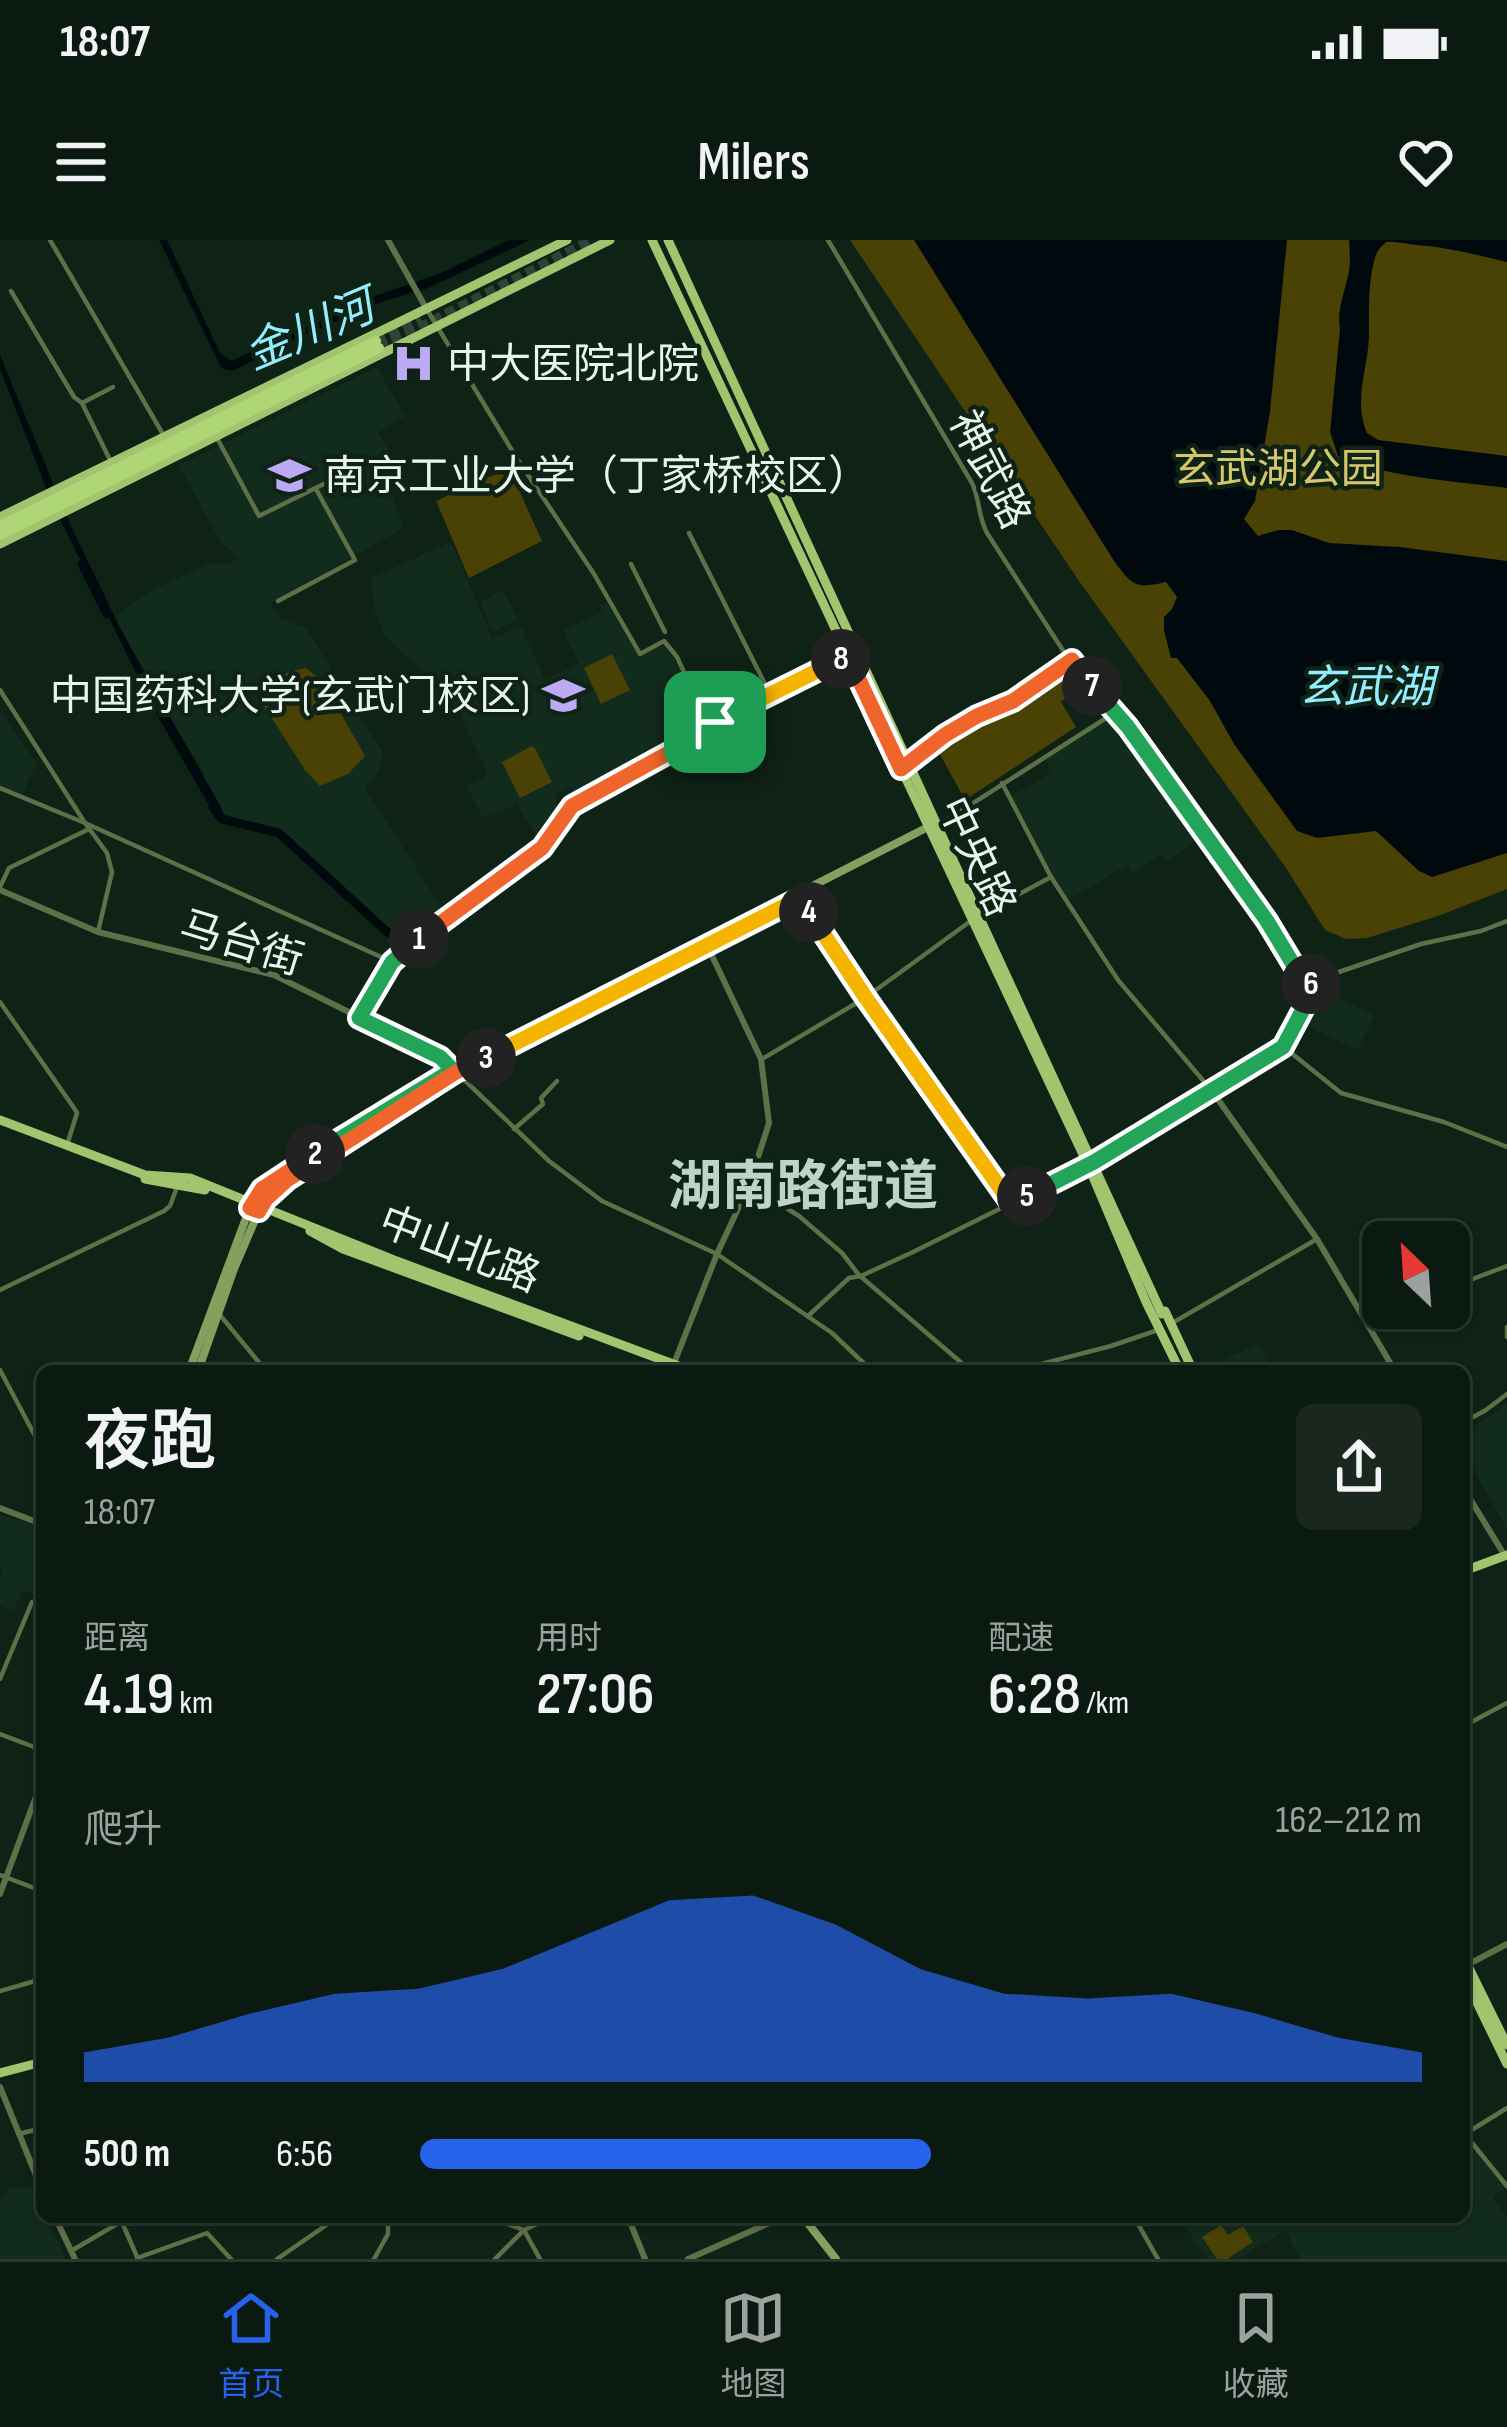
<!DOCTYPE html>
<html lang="zh">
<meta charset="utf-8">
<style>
body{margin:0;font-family:"Sofia Sans Condensed","Noto Sans SC",sans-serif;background:#19271e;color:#f1f3f6;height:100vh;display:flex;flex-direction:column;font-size:45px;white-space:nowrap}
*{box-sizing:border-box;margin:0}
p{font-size:39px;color:#9aa19f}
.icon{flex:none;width:66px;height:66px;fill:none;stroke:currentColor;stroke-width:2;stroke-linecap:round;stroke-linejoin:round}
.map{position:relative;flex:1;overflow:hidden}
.details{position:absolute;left:36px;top:1125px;width:1434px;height:858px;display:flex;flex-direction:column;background:#0b1a10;border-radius:18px;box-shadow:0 3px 9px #0004,0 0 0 3px #2b3830}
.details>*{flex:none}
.needle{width:78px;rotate:335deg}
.buttons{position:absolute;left:1362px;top:981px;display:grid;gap:24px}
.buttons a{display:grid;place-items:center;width:108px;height:108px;border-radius:18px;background:#0b1a10;box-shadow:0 3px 9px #0004,0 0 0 3px #2b3830;font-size:60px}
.pin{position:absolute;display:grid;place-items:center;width:102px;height:102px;color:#fff;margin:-51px;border-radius:24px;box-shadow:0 6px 18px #0006}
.km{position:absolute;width:60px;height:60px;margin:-30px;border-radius:50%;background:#222;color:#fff;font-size:33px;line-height:60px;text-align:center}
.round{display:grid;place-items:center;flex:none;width:126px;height:126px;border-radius:18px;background:#19271e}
.head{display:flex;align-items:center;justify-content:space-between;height:204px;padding:0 48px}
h1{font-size:66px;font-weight:600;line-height:90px}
.stats{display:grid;grid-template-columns:repeat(3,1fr);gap:18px;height:204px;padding:12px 48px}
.stats div{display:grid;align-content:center}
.stats b{font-size:60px;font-weight:600}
.stats small{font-size:33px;font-weight:400}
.stats p{font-size:33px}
.chart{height:336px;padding:24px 48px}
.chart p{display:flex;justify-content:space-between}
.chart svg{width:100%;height:216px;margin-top:12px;fill:#2563eb;opacity:.7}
ul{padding:0 48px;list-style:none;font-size:39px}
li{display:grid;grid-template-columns:192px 144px 1fr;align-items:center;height:90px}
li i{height:30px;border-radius:15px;background:#2563eb}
.status{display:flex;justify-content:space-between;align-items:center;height:84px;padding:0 60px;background:#0b1a10;direction:ltr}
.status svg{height:33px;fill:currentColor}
header{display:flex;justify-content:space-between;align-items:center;height:156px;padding:0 48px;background:#0b1a10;font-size:54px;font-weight:600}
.tabs{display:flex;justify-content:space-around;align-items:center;height:168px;border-top:3px solid #2b3830;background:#0b1a10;font-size:33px;color:#9aa19f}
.tabs a{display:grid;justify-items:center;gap:6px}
.tabs .selected{color:#2563eb}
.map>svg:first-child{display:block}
</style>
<div class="status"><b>18:07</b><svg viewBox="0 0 49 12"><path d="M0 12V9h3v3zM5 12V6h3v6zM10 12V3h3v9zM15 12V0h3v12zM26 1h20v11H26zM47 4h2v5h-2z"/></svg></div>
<header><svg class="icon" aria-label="menu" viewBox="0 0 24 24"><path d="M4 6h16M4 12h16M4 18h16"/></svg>Milers<svg class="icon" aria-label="heart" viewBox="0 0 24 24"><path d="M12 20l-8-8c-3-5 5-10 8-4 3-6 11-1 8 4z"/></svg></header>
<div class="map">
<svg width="1507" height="2019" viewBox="0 0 1507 2019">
<rect width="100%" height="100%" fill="#0f2216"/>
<g fill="#112b1c">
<path d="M377,127l28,49 -27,17 18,29 -5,4 8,19 -9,6 14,37 -134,75 8,14 28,11 78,126 -6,19 -12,16 2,5 80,123 -37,28 -25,-14 -107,-98 -57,-14 -24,-38 7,-6 -52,-85 -38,-73 32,-24 65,-31 9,3 20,-6 -20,-16 -42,-78z"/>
<path d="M451,302l41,96 29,-11 24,53 34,-16 -16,-34 39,-18 -3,-7 7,-4 33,55 24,-11 12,15 11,24 25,38 -122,69 -8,4 -11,-8 -14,7 3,23 -20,24 -22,-37 -34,14 -16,-32 21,-11 -31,-67 -13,5 -22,-42 -37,-35 -11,-27 -3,-31z"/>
<path d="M503,350l15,29 -25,13 -13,-30z"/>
<path d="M0,472l37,51 -16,34 -21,-11z"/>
<path d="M1114,473l14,14 76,108 -36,25 -6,-6 -30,18 -5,-7 -60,36 -16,-24 -42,-79 43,-26 -8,-16z"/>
<path d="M1315,747l60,28 -17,35 -60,-28z"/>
<path d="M1258,1104l15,27h-61l-2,-5z"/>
<path d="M1507,1164v125l-43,-76v-20z"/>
<path d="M0,1274l42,14v68l-20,-6 -8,21 -14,-6v-26l3,-7 -3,-2z"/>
<path d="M1464,1896l42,51 -13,10 12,20 2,-1v43h-207l-14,-29 -48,29h-31l-24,-36 9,-6h272z"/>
<path d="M34,1947l8,19v11h5l19,42h-66v-60l11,-11z"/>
</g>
<g fill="#4a4105">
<path d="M850,0h657v649l-69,27 -71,22 -21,1 -21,-9 -39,-62 -207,-287z"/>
<path d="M509,228l33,73 -73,37 -33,-77z"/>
<path d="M612,414l18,36 -29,14 -17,-36z"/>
<path d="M1072,424l15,19 -26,19 15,25 -111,73 -29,-53 39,-26 40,-19z"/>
<path d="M306,428l17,14 42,74 -17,18 -28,12 -15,-16 -41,-64c7,-28 14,-33 42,-38z"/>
<path d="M532,506l3,2 17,34 -32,16 -18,-36z"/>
<path d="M1221,1985l7,10 15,-9 10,16 -26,17h-10l-15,-22z"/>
</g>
<g fill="#000a0e">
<path d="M159,0h8l53,113 11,8 147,-66 63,-22 68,-33h21l-102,48 -44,13 -74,32 -78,38 -9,-2 -3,-4z"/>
<path d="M914,0h373l-17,171 -15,90 -11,18 14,17 20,-6h14l37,13 71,4 107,14v292l-75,24 -13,-6 -43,-40 -59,7 -20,-7 -63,-87 -24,-43 -33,-43h-6l-7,-28v-13l8,-8 5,-12 -11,-15c-31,7 -33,4 -52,-21z"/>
<path d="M1349,0h158v22c-30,-7 -60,-15 -91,-17 -11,-1 -19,-4 -30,-3 -5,5 -9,8 -11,16 -7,22 -6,54 -6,78 -1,33 -16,64 -2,97l11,7 129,16v32c-46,-6 -130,-12 -169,-32l-8,-24 10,-103c-3,-18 3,-32 7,-49 4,-13 3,-27 2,-40z"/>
<path d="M0,115l69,167 52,108 101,179 -4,12 -61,-106 -105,-212 -52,-134z"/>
</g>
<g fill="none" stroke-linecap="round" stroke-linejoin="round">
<g stroke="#000a0e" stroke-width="9">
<path d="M82,324l25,50"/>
<path d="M213,567l9,12 57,14 107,98 19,10"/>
</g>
<g stroke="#304236" stroke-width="10" stroke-dasharray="10 5" stroke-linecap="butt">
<path d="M376,101l45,-22"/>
<path d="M379,108l213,-108"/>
</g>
<g stroke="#5e7048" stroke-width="4.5">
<path d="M50,0l114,196"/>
<path d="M828,0l144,243c8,16 6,34 15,50l77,119 50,61"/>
<path d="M11,51l63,106 8,6 29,59"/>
<path d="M426,68l90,149 78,117 46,80 24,-13 13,16 12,26 25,38"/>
<path d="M82,163l31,-16"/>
<path d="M217,198l42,78 99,-49"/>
<path d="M689,293l81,161"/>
<path d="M631,324l34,68"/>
<path d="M278,361l77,-41 -39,-71"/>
<path d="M0,450l85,133 22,30 5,19 -14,60"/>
<path d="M1002,543l49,94"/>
<path d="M0,548l85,35 305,138"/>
<path d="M939,585l175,-112 14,14 139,194 32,53 16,13"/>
<path d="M0,647l9,-19 80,-39"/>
<path d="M800,658l65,100 144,204"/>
<path d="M982,674l69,-37 67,103 94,111 71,-44 32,-60 21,-14 85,-29 60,-13 26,-10"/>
<path d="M0,762l74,106 3,5 -10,32"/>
<path d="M360,777l32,-55 150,-114 30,-42 102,-56 41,-28 133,-66"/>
<path d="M1285,808l56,45 103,29 63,25"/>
<path d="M762,819l103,-61 107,-78"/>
<path d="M456,832l93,89 53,40 115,53 115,79 40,38"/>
<path d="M514,889l29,-25 -2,-6 16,-17"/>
<path d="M749,945l50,31 43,37 17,22 112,96"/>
<path d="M1449,1048l58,-22"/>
<path d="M0,1050l164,-79 6,-5 7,-19"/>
<path d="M220,1075l46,56"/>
<path d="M808,1076l41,-38 12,-2 52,-24 175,-87"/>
<path d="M1174,1082l143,-83"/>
<path d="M1507,1087v10"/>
<path d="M1369,1088l37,-20"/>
<path d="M0,1130l42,79"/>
<path d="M1014,1131l97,-25 47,-16"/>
<path d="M1464,1182l22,-12 21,-16"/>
<path d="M0,1439l32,-77 10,-4"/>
<path d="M1464,1486l43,-23"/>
<path d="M0,1494l42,16"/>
<path d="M0,1635l42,16"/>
<path d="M0,1751l42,-12"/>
<path d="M1464,1893l43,53"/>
<path d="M19,1894l23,-6"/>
<path d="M1465,1894l42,-26"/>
<path d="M489,1977l35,13 16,29"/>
<path d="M1134,1977l24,42"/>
<path d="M121,1980l17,39"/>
<path d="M71,2011l58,-34"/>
<path d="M137,2018l70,-25 24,26"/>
<path d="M277,2019l61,-42"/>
<path d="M374,2019l14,-25v-17"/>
<path d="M495,2019l29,-29 28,-13"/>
</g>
<g stroke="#5e7048" stroke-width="6">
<path d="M388,0l38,68"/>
<path d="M908,523l37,-28 32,-19 36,-15 59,-41"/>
<path d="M0,650l98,42 176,43 166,82 13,13"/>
<path d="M1092,924l120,-73 105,148 78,132"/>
<path d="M671,1131l46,-117 32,-69 20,-62 -8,-64 -56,-118"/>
<path d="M1464,1249l41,67"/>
<path d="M0,1268l42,16"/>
<path d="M0,1654l42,-114"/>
<path d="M1467,1725l40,-21"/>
<path d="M0,1847l42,103"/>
<path d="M55,1977l20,42"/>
<path d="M628,1977l17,42"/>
<path d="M688,2019l95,-42"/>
</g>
<g stroke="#84a05e" stroke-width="8">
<path d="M189,1131l63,-169 10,-13 20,-16 172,-104 476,-243"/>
<path d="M198,1131l36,-102 27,-63 26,-26 109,-70"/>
<path d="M803,1977l33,42"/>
</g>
<g stroke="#a1c56f" stroke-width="9">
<path d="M652,0l436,925 58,137 34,69"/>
<path d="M668,0l494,1074"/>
<path d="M0,277l567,-277"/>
<path d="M0,304l610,-304"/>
<path d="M0,880l145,55 45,3 204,82 298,111"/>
<path d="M145,939l60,11"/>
<path d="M310,991l33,18 236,87"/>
<path d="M1165,1071l28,60"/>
<path d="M1464,1331l43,-16"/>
<path d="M1464,1704l3,21"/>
<path d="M1464,1718l43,87"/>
<path d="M1464,1736l43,88"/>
<path d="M0,1833l42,-11"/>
</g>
<g stroke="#aed676" stroke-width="10">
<path d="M0,286l376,-185"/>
<path d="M0,295l379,-187"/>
</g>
</g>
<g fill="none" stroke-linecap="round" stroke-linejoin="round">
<defs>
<path id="split-1" d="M419,699l123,-91 30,-42 102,-56 41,-28"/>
<path id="split-2" d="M315,914l138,-84 -13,-13 -81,-39 33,-56 27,-23"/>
<path id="split-3" d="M315,914l-53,35 -12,19 9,3 7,-12 21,-19 169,-108 30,-14"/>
<path id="split-4" d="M486,818l314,-160 9,14"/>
<path id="split-5" d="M809,672l57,86 144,204 17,-6"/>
<path id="split-6" d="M1027,956l67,-34 189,-115 32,-60 -4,-3"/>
<path id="split-7" d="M1092,446l36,41 139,194 32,53 12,10"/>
<path id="split-8" d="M841,419l7,-3 53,113 44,-34 32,-19 36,-15 59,-41 20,26"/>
<path id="split-9" d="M715,482l126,-63"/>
</defs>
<use href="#split-1" stroke="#fff" stroke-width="24"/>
<use href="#split-2" stroke="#fff" stroke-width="24"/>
<use href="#split-3" stroke="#fff" stroke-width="24"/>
<use href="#split-4" stroke="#fff" stroke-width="24"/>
<use href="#split-5" stroke="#fff" stroke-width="24"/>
<use href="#split-6" stroke="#fff" stroke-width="24"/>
<use href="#split-7" stroke="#fff" stroke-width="24"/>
<use href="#split-8" stroke="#fff" stroke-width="24"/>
<use href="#split-9" stroke="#fff" stroke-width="24"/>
<use href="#split-1" stroke="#f0652b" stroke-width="15"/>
<use href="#split-2" stroke="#22a559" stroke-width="15"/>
<use href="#split-3" stroke="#f0652b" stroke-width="15"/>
<use href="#split-4" stroke="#f5b400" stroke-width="15"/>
<use href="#split-5" stroke="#f5b400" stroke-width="15"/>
<use href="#split-6" stroke="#22a559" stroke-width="15"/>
<use href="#split-7" stroke="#22a559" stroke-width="15"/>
<use href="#split-8" stroke="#f0652b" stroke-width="15"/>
<use href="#split-9" stroke="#f5b400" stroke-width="15"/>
</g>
<defs>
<symbol id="hospital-bare" viewBox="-9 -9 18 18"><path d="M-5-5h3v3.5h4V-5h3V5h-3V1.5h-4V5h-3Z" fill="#bcaaf5" stroke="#0f2216" stroke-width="2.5" paint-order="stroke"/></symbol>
<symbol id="university-bare" viewBox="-9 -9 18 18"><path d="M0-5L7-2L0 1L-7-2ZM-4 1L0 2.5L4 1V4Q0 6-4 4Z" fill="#bcaaf5" stroke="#0f2216" stroke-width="2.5" paint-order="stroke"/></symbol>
</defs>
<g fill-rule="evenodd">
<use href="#hospital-bare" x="384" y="94" width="59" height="59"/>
<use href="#university-bare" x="260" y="206" width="59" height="59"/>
<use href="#university-bare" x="534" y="426" width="59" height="59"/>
</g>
<g text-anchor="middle" stroke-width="9" stroke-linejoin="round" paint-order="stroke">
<g font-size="42" fill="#e8f4ec" stroke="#0f2216" text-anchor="start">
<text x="447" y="138">中大医院北院</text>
<text x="324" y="250">南京工业大学（丁家桥校区）</text>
<text x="530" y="470" text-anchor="end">中国药科大学(玄武门校区)</text>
</g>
<g font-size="42" fill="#d6c76d" stroke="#0f2216">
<text x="1278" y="243">玄武湖公园</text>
</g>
<g font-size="42" fill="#e8f4ec" stroke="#0f2216">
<text transform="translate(991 229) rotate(63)" y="15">神武路</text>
<text transform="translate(978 616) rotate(65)" y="15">中央路</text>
<text transform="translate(242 702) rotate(17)" y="15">马台街</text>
<text transform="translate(460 1008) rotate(21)" y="15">中山北路</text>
</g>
<g font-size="45" font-style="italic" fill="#92edff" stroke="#0f2216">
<text transform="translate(309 89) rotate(-23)" y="16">金川河</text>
<text x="1366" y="462">玄武湖</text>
</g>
<g font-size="54" font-weight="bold" fill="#bdd5c4" stroke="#0f2216">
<text x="803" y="964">湖南路街道</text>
</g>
</g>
</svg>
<div class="buttons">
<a><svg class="needle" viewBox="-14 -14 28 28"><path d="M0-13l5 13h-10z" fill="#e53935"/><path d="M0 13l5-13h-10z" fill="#9aa19f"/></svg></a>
</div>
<div class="pin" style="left:715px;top:482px;background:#1e9e55"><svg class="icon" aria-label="arrive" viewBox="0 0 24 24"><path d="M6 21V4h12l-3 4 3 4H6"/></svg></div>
<b class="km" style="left:419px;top:699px">1</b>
<b class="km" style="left:315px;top:914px">2</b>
<b class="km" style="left:486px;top:818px">3</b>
<b class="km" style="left:809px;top:672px">4</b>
<b class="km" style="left:1027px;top:956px">5</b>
<b class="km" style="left:1311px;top:744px">6</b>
<b class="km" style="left:1092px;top:446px">7</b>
<b class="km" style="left:841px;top:419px">8</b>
<section class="details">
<div class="head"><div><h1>夜跑</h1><p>18:07</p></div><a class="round"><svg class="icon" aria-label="share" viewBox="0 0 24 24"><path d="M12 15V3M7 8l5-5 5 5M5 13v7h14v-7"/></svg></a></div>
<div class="stats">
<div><p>距离</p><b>4.19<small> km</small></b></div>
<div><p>用时</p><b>27:06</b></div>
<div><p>配速</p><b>6:28<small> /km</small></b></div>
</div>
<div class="chart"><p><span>爬升</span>162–212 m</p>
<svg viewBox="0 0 160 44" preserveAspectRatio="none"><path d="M0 44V38L10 35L20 30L30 26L40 25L50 21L60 14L70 7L80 6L90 12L100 21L110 26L120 27L130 26L140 30L150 35L160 38V44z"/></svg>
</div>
<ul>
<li><b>500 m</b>6:56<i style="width:51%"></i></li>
</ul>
</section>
</div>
<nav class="tabs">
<a class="selected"><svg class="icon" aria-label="home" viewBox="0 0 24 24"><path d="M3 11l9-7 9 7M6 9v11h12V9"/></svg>首页</a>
<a><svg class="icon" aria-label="map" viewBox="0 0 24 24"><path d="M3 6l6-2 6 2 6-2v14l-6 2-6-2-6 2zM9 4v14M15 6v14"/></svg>地图</a>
<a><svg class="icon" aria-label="saved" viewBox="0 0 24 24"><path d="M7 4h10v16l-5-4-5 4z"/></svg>收藏</a>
</nav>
